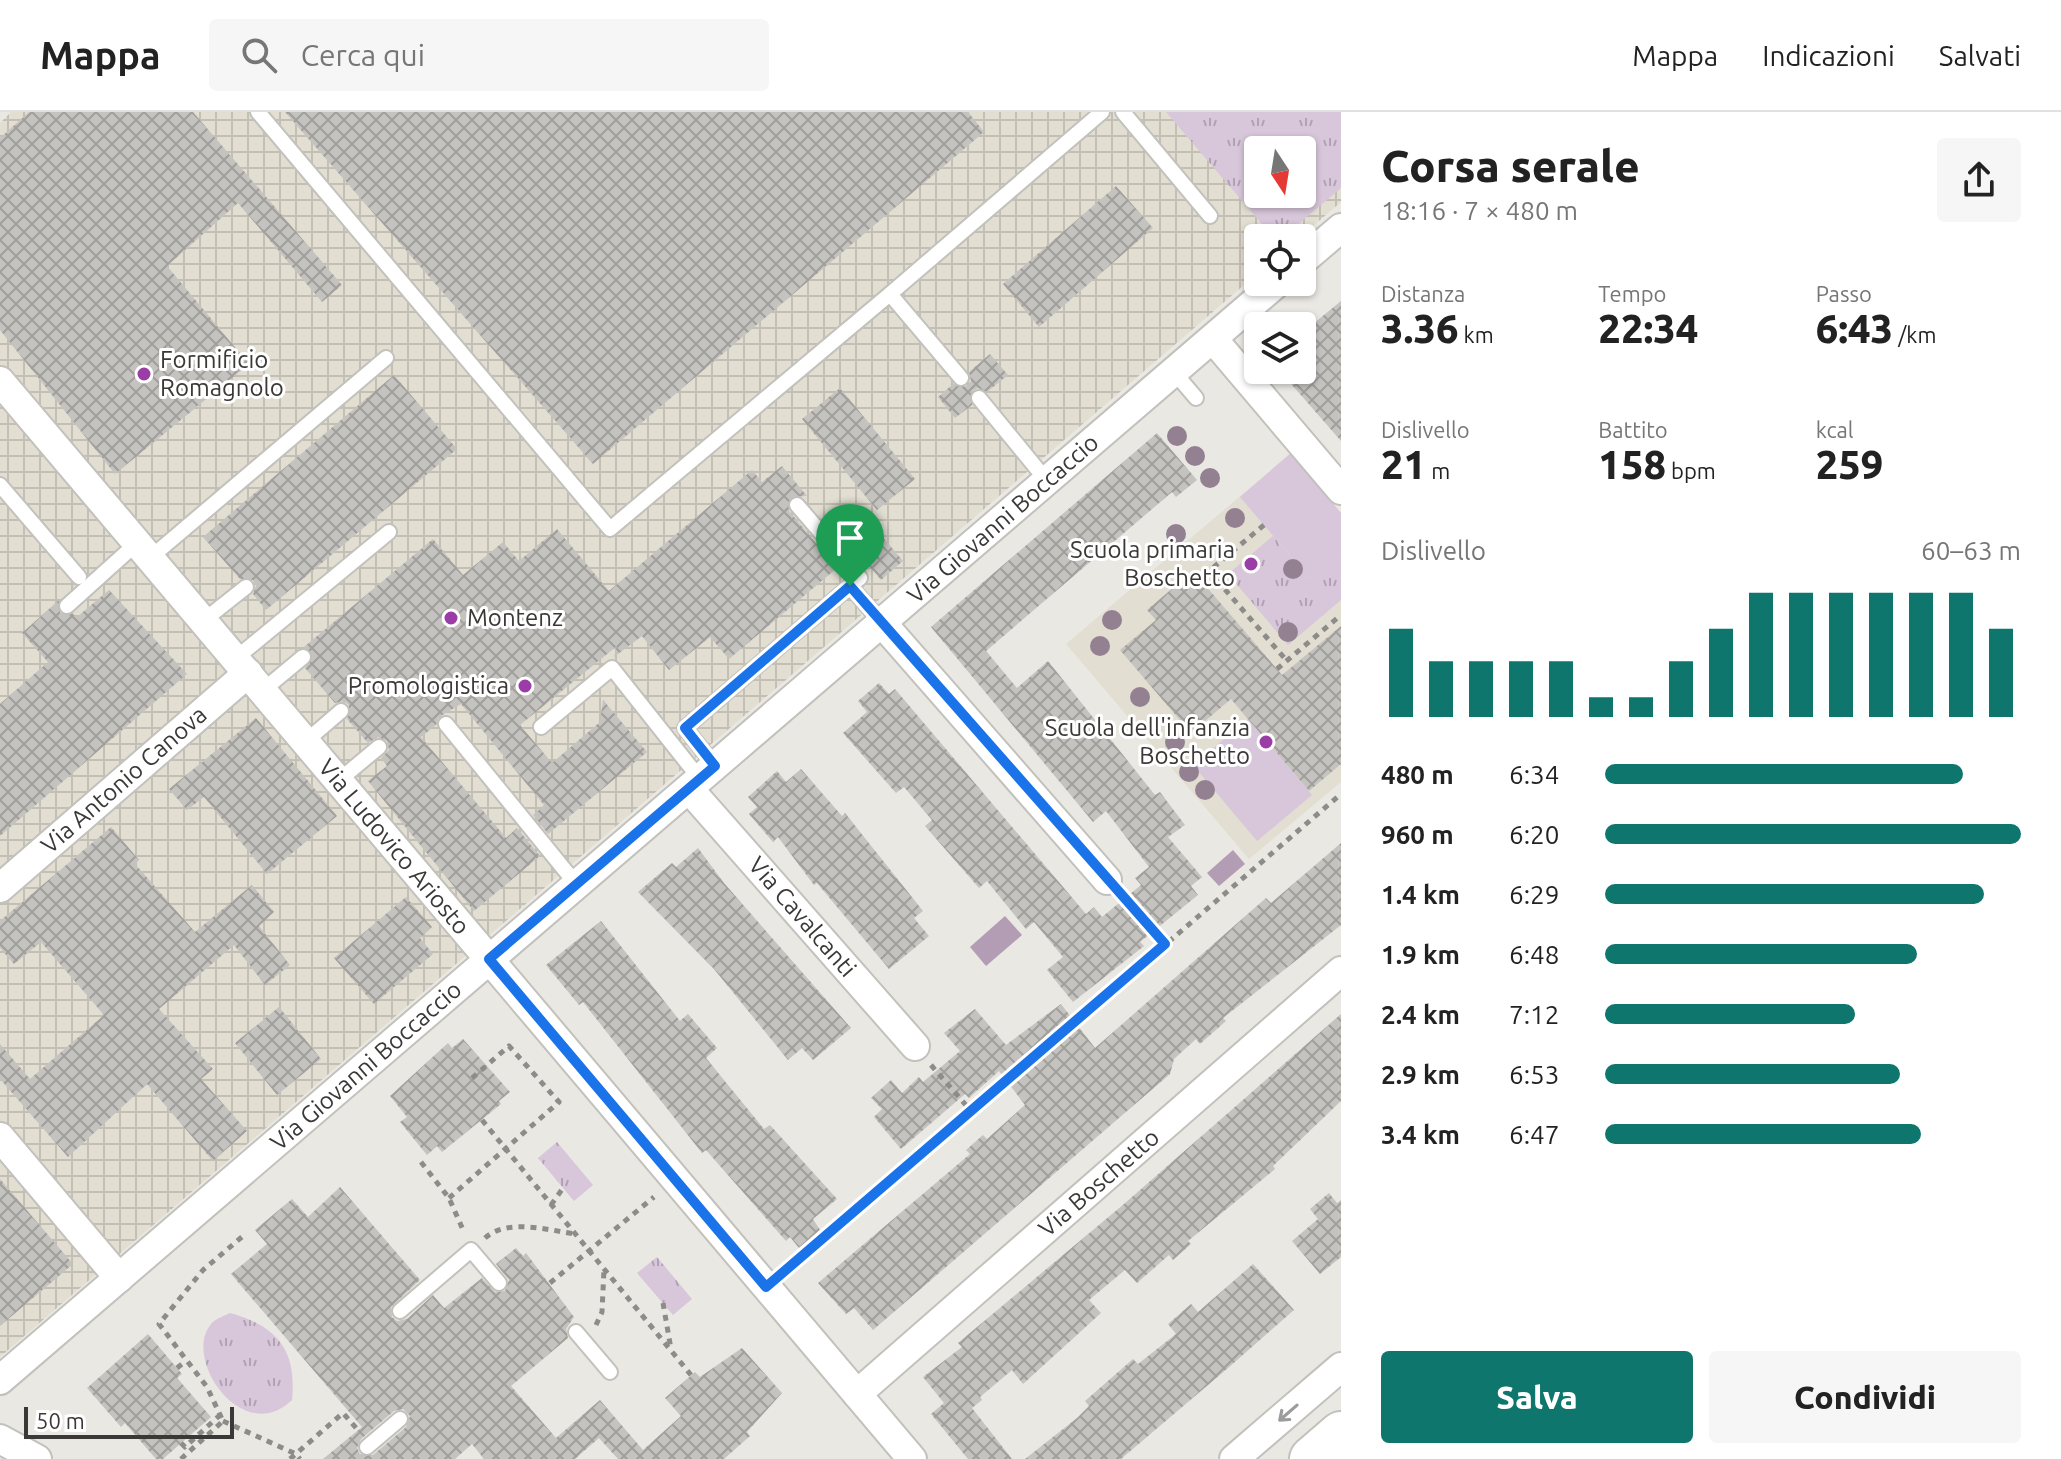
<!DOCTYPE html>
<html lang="it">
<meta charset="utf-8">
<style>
body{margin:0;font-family:Ubuntu,sans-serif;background:#f6f6f6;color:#222;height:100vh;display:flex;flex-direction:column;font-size:30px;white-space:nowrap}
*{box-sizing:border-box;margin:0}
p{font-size:26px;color:#767676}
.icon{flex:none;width:44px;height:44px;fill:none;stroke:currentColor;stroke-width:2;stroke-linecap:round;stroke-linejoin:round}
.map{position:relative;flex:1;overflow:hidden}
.details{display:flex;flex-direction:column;background:#fff;width:720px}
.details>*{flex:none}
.needle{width:52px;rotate:168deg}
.fabs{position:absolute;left:1244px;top:24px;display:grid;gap:16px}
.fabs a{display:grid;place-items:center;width:72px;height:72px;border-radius:8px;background:#fff;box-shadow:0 2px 6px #0004;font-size:40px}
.scale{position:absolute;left:24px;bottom:20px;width:210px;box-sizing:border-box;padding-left:8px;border:4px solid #3a3938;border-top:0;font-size:22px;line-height:28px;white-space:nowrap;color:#3a3938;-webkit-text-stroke:6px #fff;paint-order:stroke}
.pin{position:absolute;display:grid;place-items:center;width:68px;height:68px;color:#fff;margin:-82px -34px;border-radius:50% 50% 50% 0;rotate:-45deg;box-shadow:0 0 8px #0007}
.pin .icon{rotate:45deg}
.round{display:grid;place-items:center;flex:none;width:84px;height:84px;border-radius:8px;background:#f6f6f6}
.head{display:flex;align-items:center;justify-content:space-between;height:136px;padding:0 40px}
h1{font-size:44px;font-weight:800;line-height:60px}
.metrics{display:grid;grid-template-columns:repeat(3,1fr);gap:12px;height:136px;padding:8px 40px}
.metrics div{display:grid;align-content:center}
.metrics b{font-size:40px;font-weight:800}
.metrics small{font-size:22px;font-weight:400}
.metrics p{font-size:22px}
.chart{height:224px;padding:16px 40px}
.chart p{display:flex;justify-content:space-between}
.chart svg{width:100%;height:144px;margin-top:8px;stroke:#0f766e;stroke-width:6}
.action{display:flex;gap:16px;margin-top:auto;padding:16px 40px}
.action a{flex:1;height:92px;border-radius:8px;background:#0f766e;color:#fff;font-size:32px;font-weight:800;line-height:92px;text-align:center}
.action a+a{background:#f6f6f6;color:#222}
ul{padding:0 40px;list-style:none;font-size:26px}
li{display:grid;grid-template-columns:128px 96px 1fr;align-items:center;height:60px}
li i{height:20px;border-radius:10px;background:#0f766e}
header{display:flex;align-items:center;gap:48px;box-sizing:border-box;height:112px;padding:0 40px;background:#fff;border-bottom:2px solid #e0e0e0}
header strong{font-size:38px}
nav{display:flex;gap:44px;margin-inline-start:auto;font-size:28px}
.search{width:560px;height:72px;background:#f6f6f6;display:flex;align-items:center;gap:20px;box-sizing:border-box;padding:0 28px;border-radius:8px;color:#767676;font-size:30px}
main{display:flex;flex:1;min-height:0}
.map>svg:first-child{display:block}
</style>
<header>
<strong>Mappa</strong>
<div class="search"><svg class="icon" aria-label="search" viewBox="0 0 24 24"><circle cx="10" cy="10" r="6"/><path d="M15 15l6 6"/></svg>Cerca qui</div>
<nav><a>Mappa</a><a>Indicazioni</a><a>Salvati</a></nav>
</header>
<main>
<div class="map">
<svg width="1341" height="1347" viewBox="0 0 1341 1347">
<defs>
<pattern id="industrial-grid" width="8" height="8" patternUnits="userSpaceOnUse" patternTransform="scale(2)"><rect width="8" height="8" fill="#e2ded2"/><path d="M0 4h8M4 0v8" fill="none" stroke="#c3bfb5"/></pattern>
<pattern id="grass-tufts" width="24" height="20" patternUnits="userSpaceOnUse" patternTransform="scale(2)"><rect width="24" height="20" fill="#d8c6da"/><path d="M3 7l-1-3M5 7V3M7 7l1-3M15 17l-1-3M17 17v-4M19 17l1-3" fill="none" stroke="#b0a2b2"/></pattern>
<pattern id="building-cross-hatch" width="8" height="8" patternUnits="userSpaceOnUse" patternTransform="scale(2)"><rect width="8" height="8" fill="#c4c3bf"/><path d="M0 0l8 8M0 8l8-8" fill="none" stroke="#a09f9c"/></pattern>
</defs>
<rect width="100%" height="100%" fill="#e9e8e3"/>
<path fill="#e2ded2" d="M1291,341l50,60v269l-92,77 -183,-215z"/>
<path fill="url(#industrial-grid)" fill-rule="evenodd" d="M11,0h1330v90l-42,36h-41v35l-1258,1084v-1234zM1258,38h44v44h-44z"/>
<g fill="url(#grass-tufts)" fill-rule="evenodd">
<path d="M1166,0h175v76l-59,50h-8zM1302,38v44h-44v-44z"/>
<path d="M1273,424l37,43 31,-26v47l-53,45 -60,-71z"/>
<path d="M557,1030l36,43 -19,16 -36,-43z"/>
<path d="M657,1145l35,42 -19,16 -36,-42z"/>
<path d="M230,1201c48,13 67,38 62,87 -51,49 -114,-47 -78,-79 4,-3 12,-6 16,-8z"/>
</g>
<g fill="#d8c6da">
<path d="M1291,341l50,60v40l-31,26 -70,-82z"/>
<path d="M1248,607l64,76 -55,46 -64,-76z"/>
</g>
<g fill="#b39db5">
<path d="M1233,738l12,14 -26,22 -12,-13z"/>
<path d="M1005,804l17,19 -36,31 -16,-19z"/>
</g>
<g fill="url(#building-cross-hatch)" fill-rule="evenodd">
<path d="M29,0h164l149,173 -20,17 -84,-99 -71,63 82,98 -134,110 -115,-144v-192z"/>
<path d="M285,0h683l16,20 -391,332z"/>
<path d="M1116,74l37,42 -114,99 -36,-43z"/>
<path d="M1341,189v140l-62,-71h23v-37z"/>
<path d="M990,242l18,21 -21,17 -9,-4 -6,3v14l-17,13 -17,-21 15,-13 14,2 4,-5 -2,-9z"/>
<path d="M394,263l63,74 -191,161 -13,-16 3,-8 -3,-6 -13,-1 -37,-42z"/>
<path d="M840,276l75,91 -38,31 -75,-91z"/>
<path d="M1157,321l40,47 -21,17 -4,-5 -186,159 31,37 31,-27 107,134 5,-3 25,33 -17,12 34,40 -11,9 7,9 -58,47 4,4 -71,56 -26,-32 16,-13 -29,-35 -8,7 -39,-48 -8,7 -54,-62 7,-6 -28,-33 -8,6 -53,-60 24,-21 -9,-11 21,-18 10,11 6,-5 191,225 8,-7 8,10 39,-32 -6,-7 14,-11 -43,-56 -13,11 -162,-195z"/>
<path d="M782,354l25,30 -16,1 -2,14 48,57 -108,91 -19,-22 -41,33 -27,-34 -28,21 3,-11 -97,79 32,38 48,-41 3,-22 44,52 -99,82 -15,-19 11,-10 -83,-101 -22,13 -3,8 -15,12 85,101 11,-10 23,28 -66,55 -106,-130 19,-15 -6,-8 8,-8 -2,-9 -9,-4 -10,6 -21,-24 2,-14 -5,-4 -9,2 -30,-35 8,-12 -9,-9 129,-108 30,36 40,-33 16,19 38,-32 52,62 143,-121 10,12z"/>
<path d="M876,417l27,32 -22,19 -27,-32z"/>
<path d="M1193,459l89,104 59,-49v138l-32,27 -78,-92 -40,34 -71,-83 36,-30 -9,-10z"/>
<path d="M109,478l78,84 -187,162v-132l48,-42 -26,-29 37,-33 1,13 13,1 4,3z"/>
<path d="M256,606l81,98 -70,58 -63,-77 -17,13 -18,-21z"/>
<path d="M801,657l41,47 3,-3 78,98 -9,7 15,18 -40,33 -72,-86 -3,2 -36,-48 -5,5 -24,-28 8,-7 -9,-10 29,-26 9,11z"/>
<path d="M111,715l28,33 -4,4 60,68 57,-47 22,27 -15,14 31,39 -25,20 -31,-40 -75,64 54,60 -12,10 46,52 -34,30 -66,-77 -79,73 -68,-78v-35l30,35 74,-64 -63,-73 -27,22 -14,-16v-27z"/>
<path d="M1341,731v82l-118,93 3,3 -26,23 -4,-5 -22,20 -4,15 -297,256 -19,-22 -8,6 -28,-31 152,-129 -4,-4 17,-15 4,4 38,-34 -26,-34 -30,27 -4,-4 -64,55 -27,-32 8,-8 -11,-11 20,-18 11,13 17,-16 4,5 37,-31 -16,-18 31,-24 31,36 55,-41 34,44 171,-150 5,5z"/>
<path d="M698,736l26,35 127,145 -38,32 -11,-12 -14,12 -74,-91 -76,-77 34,-29 4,4z"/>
<path d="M406,785l26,30 -12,11 13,16 -59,50 -40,-46z"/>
<path d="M601,809l79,100 8,-7 29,34 -11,10 58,71 6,-4 67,74 -24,20 7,11 -21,18 -9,-11 -4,4 -80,-91 -4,3 -119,-151 -4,3 -33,-40z"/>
<path d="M279,895l42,52 -44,36 -42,-52z"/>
<path d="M1341,902v87l-68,65 2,3 -87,72 3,3 -18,16 -4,-5 -32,28 -12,-13 -36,30 12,13 -78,71 -11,-14 -32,27 2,3 -10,8 40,51h-44l-37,-45 13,-11 -21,-26 39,-30 -4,-4 166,-139z"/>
<path d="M463,927l47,53 -11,9 2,3 -59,48 -5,-6 -10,9 -27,-33 7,-5 -17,-21 58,-53 4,5z"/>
<path d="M0,1067l73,85 -73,62z"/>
<path d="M340,1075l80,93 -29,27 1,10 5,4 10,-2 26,-24 11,13 38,-30 13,14 10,-1 4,-11 -13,-16 20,-16 7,8 3,-3 48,64 -8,12 2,9 -57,48 45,52 44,-38 43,50 38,-34 -16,-18 30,-26 5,5 42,-29 40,45 -35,39 3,4 -26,23h-106l-19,-21 -24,21h-91l-12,-15 -17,15h-132l39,-32 -131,-153 36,-30 -12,-14 37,-31 16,18zM403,1297l7,7 -4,11 -33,28 -13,-1 -3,-6 4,-9 33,-28z"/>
<path d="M1329,1081l8,10 4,-3v57l-21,17 -28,-33 26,-22 -8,-10z"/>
<path d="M1253,1152l41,46 -66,58 -107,91h-96l52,-41 12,-12 -4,-5 48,-42 5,5 38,-30 -8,-10 23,-20 7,8z"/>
<path d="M148,1222l34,40 -5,4 34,39 -48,42h-7l-31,-36 -4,4 -34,-39z"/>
</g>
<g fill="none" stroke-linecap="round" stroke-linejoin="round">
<defs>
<g id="lane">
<path d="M258,0l352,417 280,-235 71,84"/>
<path d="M1123,0l87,104"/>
<path d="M890,182l212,-182"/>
<path d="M1174,260l22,26"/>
<path d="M979,286l68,83"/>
<path d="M0,373l79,92"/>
<path d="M797,393l63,73 -10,8"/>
<path d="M150,446l236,-200"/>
<path d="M67,494l70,-63"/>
<path d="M203,509l43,-34"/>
<path d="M235,547l154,-127"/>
<path d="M262,579l41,-34"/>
<path d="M446,612l131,161"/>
<path d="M541,615l71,-59 88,111"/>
<path d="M305,630l36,-31"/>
<path d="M715,654l-30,-38 165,-142 32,37"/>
<path d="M338,669l41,-34"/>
<path d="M400,1199l71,-61 28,33"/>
<path d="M576,1220l34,40"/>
<path d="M367,1335l33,-28"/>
</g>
<g id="street">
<path d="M1302,149l39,-33"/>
<path d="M1213,227l128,151"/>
<path d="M0,269l912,1078"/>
<path d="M882,511l225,257"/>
<path d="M689,677l226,257"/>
<path d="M0,776l248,-215"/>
<path d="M0,1025l119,141"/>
<path d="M0,1268l1278,-1098"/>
<path d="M857,1282l484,-423"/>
<path d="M0,1327l37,20"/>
<path d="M1234,1347l107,-92"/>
</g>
<path id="primary" d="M1312,1347l29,-25"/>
</defs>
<use href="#lane" stroke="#c2c1bc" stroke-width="18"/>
<use href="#street" stroke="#c2c1bc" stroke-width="32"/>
<use href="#primary" stroke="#c2c1bc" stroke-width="48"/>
<g stroke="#8d8c89" stroke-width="5" stroke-dasharray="6 6" stroke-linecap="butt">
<path d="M1264,413l-55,46 78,90"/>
<path d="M1277,557l64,-54"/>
<path d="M1124,786l41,46"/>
<path d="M931,953l40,46"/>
<path d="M482,1008l209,255"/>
<path d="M421,1050l28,36 15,34"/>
<path d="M449,1086l110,-96 -50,-56 -38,33"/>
<path d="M551,1093l12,-17"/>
<path d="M485,1126c22,-20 63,-8 90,-4"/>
<path d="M786,1158l555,-476"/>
<path d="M550,1171l104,-86"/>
<path d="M663,1191l8,46"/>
<path d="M596,1213l6,-13 2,-43"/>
<path d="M177,1256l9,-7"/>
<path d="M223,1309l73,33 4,5"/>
<path d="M181,1331l4,4 35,-32"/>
<path d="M181,1347l42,-38 -16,-34 -48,-63 44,-54 40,-34"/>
<path d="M290,1347l53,-46 14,16"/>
</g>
<use href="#lane" stroke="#fff" stroke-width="14"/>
<use href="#street" stroke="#fff" stroke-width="28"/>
<use href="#primary" stroke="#fff" stroke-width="44"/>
</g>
<g fill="#938192">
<circle cx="1177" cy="324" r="10"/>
<circle cx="1195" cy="344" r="10"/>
<circle cx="1210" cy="366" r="10"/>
<circle cx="1235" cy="406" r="10"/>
<circle cx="1176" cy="422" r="10"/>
<circle cx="1293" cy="457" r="10"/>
<circle cx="1112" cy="508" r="10"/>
<circle cx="1288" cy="520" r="10"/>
<circle cx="1100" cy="534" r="10"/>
<circle cx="1140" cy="585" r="10"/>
<circle cx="1175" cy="630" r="10"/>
<circle cx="1189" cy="660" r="10"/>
<circle cx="1205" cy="678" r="10"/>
</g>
<defs><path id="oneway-shaft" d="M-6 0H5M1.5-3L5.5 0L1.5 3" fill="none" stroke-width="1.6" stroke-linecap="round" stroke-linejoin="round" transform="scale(2)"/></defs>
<use stroke="#9c9c9c" href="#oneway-shaft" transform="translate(1288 1301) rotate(139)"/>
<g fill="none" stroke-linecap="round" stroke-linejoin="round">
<defs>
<path id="route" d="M850,474l315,358 -399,343 -277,-328 226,-193 -30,-38z"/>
</defs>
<use href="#route" stroke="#fff" stroke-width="16"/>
<use href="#route" stroke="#1a73e8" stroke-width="10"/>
</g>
<g fill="#9b3da7" stroke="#fff" stroke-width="3">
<circle cx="144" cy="262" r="8"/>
<circle cx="1251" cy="452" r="8"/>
<circle cx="451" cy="506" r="8"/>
<circle cx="525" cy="574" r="8"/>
<circle cx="1266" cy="630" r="8"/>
</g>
<g text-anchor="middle" stroke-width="6" stroke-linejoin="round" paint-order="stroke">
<g font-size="24" fill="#3a3938" stroke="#fff" text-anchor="end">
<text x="160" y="256" text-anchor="start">Formificio<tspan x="160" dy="28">Romagnolo</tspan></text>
<text x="1235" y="446">Scuola primaria<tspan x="1235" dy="28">Boschetto</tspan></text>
<text x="467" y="514" text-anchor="start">Montenz</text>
<text x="509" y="582">Promologistica</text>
<text x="1250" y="624">Scuola dell'infanzia<tspan x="1250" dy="28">Boschetto</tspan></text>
</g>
<g font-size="24" fill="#3a3938" stroke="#fff">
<text transform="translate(1003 407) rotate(-41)" y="8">Via Giovanni Boccaccio</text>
<text transform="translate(124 668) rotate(-41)" y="8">Via Antonio Canova</text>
<text transform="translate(394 735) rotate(50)" y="8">Via Ludovico Ariosto</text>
<text transform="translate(802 805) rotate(49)" y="8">Via Cavalcanti</text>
<text transform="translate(366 954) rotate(-41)" y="8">Via Giovanni Boccaccio</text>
<text transform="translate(1099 1071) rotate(-41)" y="8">Via Boschetto</text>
</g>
</g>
</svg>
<div class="fabs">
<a><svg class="needle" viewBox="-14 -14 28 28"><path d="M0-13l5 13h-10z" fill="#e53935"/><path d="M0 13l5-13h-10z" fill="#767676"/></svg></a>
<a><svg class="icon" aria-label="locate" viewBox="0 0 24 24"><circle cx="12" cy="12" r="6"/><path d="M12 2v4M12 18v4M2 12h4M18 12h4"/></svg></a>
<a><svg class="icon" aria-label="layers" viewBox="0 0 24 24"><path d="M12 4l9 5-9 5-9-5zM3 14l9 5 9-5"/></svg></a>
</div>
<div class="scale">50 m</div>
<div class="pin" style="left:850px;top:474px;background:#1e9e55"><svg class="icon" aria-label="arrive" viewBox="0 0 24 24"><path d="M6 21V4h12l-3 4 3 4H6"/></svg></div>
</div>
<section class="details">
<div class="head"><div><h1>Corsa serale</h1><p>18:16 · 7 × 480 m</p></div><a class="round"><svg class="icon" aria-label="share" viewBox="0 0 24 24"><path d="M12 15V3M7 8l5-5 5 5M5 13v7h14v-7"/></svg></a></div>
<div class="metrics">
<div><p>Distanza</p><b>3.36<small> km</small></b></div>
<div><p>Tempo</p><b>22:34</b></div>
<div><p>Passo</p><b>6:43<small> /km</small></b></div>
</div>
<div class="metrics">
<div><p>Dislivello</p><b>21<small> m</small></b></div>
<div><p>Battito</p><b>158<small> bpm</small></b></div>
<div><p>kcal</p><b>259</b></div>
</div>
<div class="chart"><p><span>Dislivello</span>60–63 m</p>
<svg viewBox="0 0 160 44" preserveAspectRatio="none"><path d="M5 44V17M15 44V27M25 44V27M35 44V27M45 44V27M55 44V38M65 44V38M75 44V27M85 44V17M95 44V6M105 44V6M115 44V6M125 44V6M135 44V6M145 44V6M155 44V17"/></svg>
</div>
<ul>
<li><b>480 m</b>6:34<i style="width:86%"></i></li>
<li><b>960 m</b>6:20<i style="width:100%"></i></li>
<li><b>1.4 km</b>6:29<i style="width:91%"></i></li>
<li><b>1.9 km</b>6:48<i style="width:75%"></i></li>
<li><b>2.4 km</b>7:12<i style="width:60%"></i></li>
<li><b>2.9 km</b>6:53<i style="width:71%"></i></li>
<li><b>3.4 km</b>6:47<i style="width:76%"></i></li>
</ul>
<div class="action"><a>Salva</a><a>Condividi</a></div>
</section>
</main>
